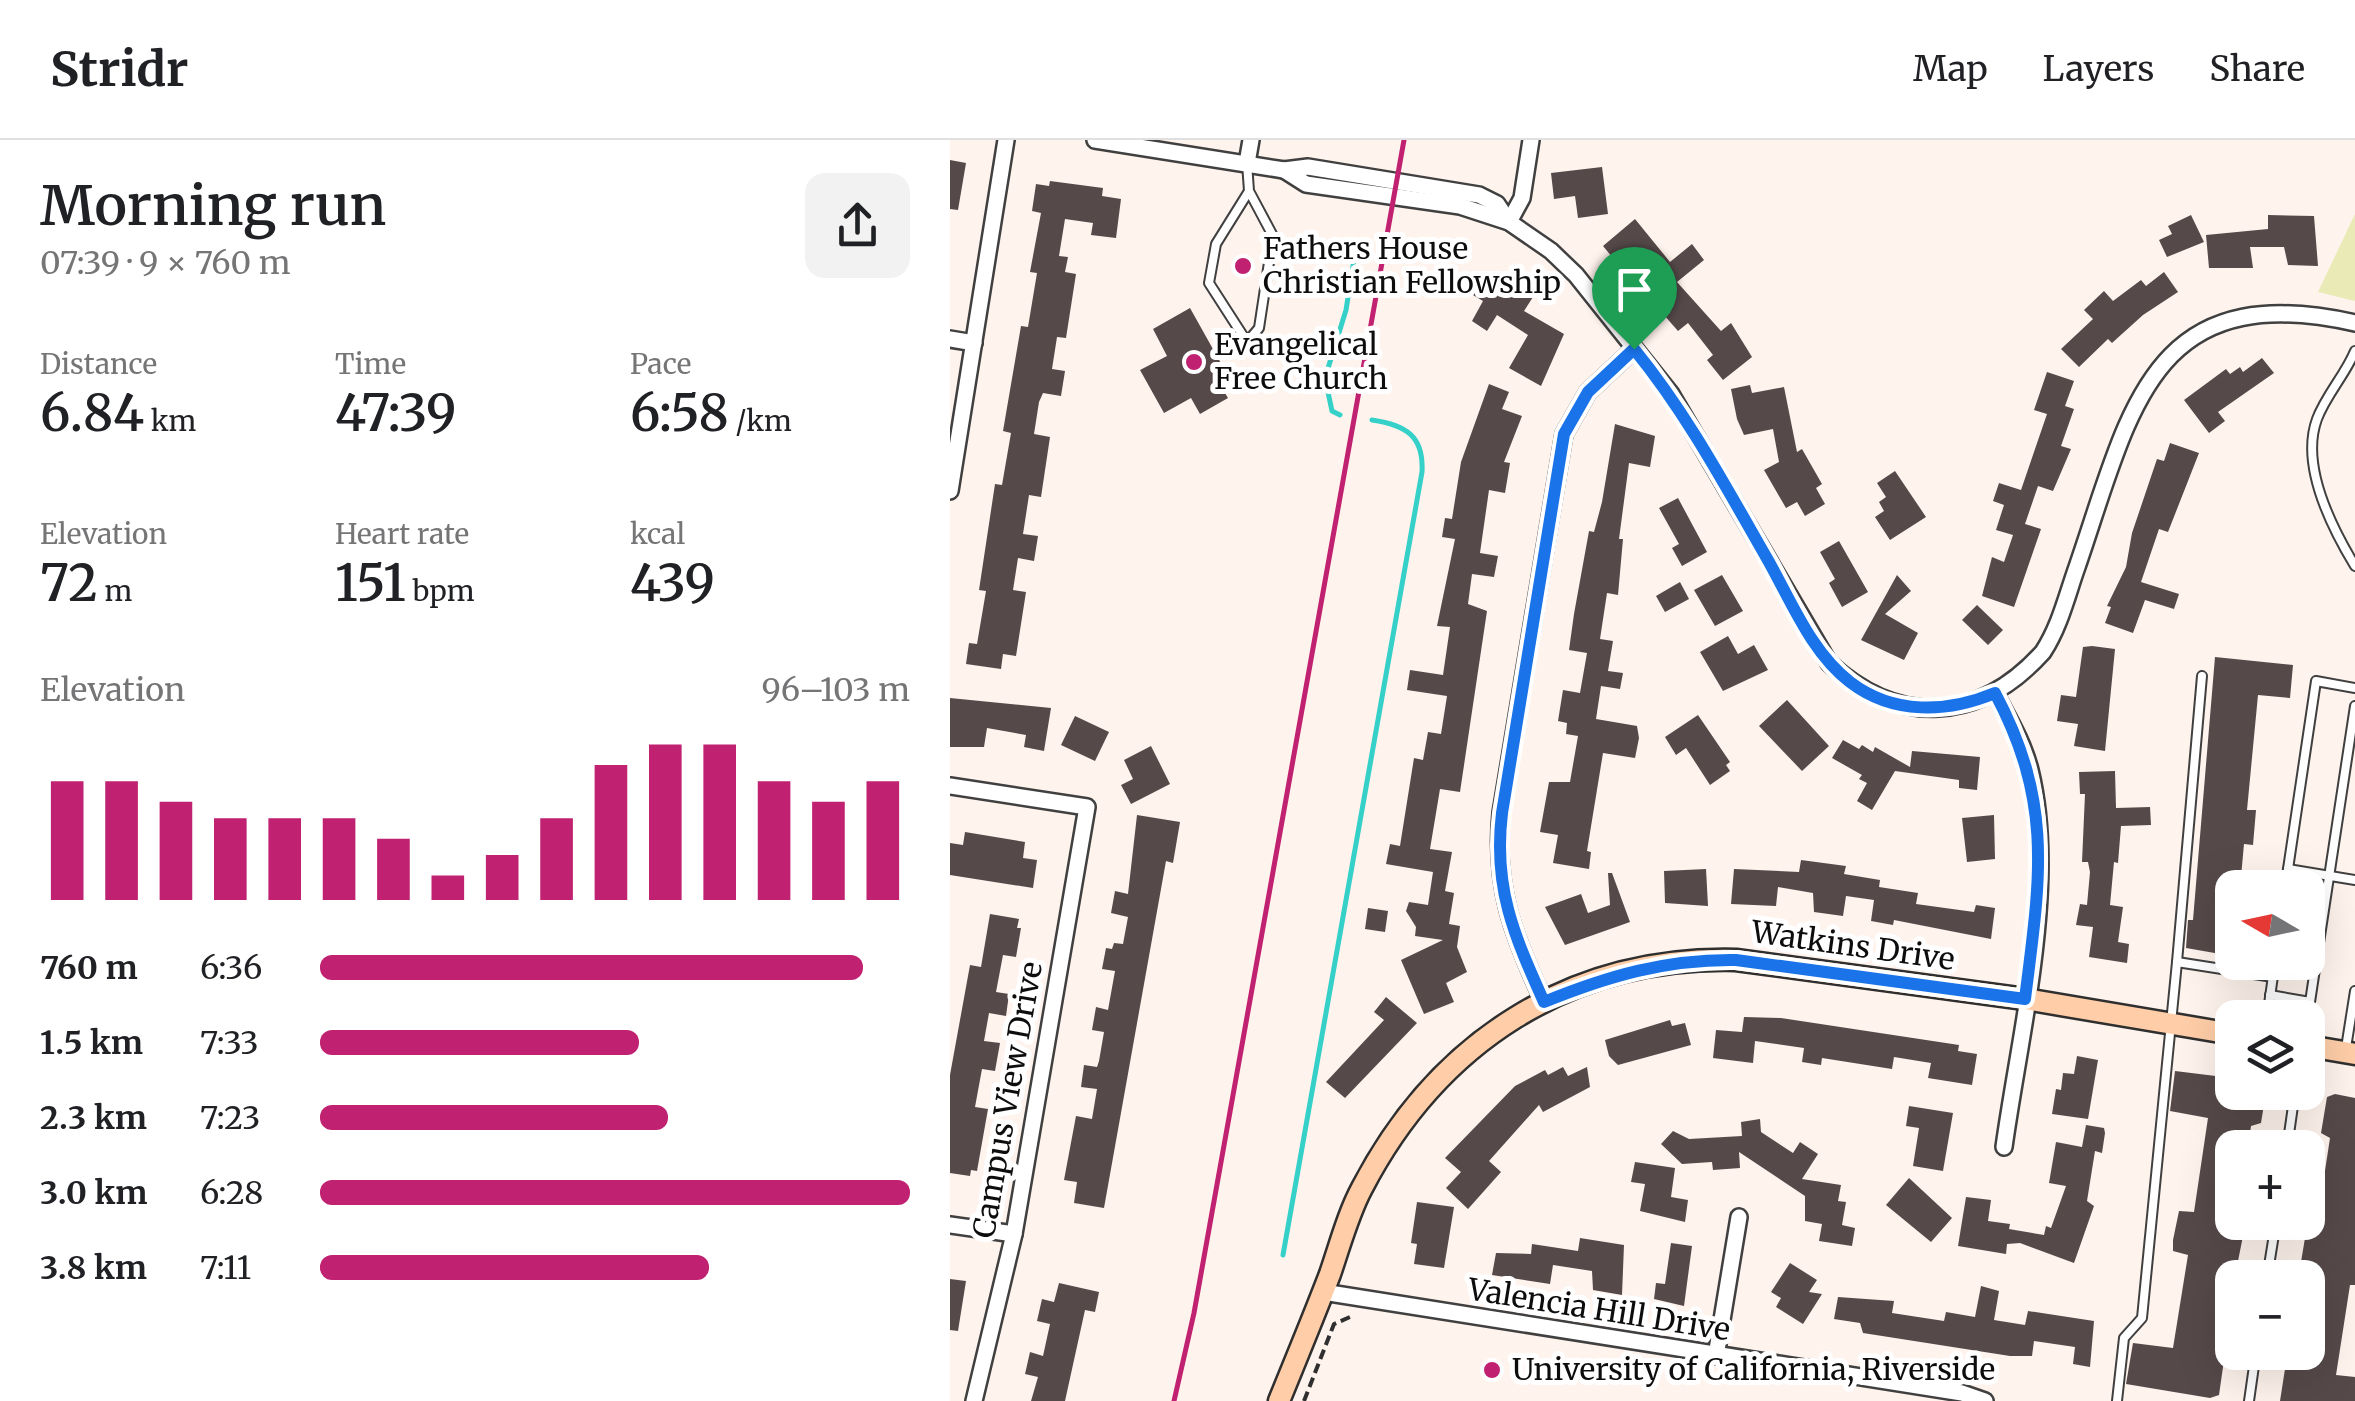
<!DOCTYPE html>
<meta charset="utf-8">
<style>
body{margin:0;font-family:Merriweather,serif;background:#f2f2f2;color:#202124;height:100vh;display:flex;flex-direction:column;font-size:38px;white-space:nowrap}
*{box-sizing:border-box;margin:0}
p{font-size:32px;color:#757577}
.icon{flex:none;width:55px;height:55px;fill:none;stroke:currentColor;stroke-width:2;stroke-linecap:round;stroke-linejoin:round}
.map{position:relative;flex:1;overflow:hidden}
.panel{display:flex;flex-direction:column;background:#fff;width:950px}
.panel>*{flex:none}
.needle{width:65px;rotate:279deg}
.buttons{position:absolute;left:1265px;top:730px;display:grid;gap:20px}
.buttons a{display:grid;place-items:center;width:110px;height:110px;border-radius:20px;background:#fff;box-shadow:0 10px 40px #0002;font-size:50px}
.pin{position:absolute;display:grid;place-items:center;width:85px;height:85px;color:#fff;margin:-102px -42px;border-radius:50% 50% 50% 0;rotate:-45deg;box-shadow:0 0 10px #0007}
.pin .icon{rotate:45deg}
.round{display:grid;place-items:center;flex:none;width:105px;height:105px;border-radius:20px;background:#f2f2f2}
.summary{display:flex;align-items:center;justify-content:space-between;height:170px;padding:0 40px}
h1{font-size:55px;font-weight:600;line-height:75px}
.figures{display:grid;grid-template-columns:repeat(3,1fr);gap:15px;height:170px;padding:10px 40px}
.figures div{display:grid;align-content:center}
.figures b{font-size:50px;font-weight:600}
.figures small{font-size:28px;font-weight:400}
.figures p{font-size:28px}
.chart{height:280px;padding:20px 40px}
.chart p{display:flex;justify-content:space-between}
.chart svg{width:100%;height:180px;margin-top:10px;stroke:#c02170;stroke-width:6}
ul{padding:0 40px;list-style:none;font-size:32px}
li{display:grid;grid-template-columns:160px 120px 1fr;align-items:center;height:75px}
li i{height:25px;border-radius:12px;background:#c02170}
header{display:flex;align-items:center;gap:60px;box-sizing:border-box;height:140px;padding:0 50px;background:#fff;border-bottom:2px solid #e0e0e0}
header strong{font-size:48px}
nav{display:flex;gap:55px;margin-inline-start:auto;font-size:35px}
main{display:flex;flex:1;min-height:0}
.map>svg:first-child{display:block}
</style>
<header>
<strong>Stridr</strong>
<nav><a>Map</a><a>Layers</a><a>Share</a></nav>
</header>
<main>
<section class="panel">
<div class="summary"><div><h1>Morning run</h1><p>07:39 · 9 × 760 m</p></div><a class="round"><svg class="icon" aria-label="share" viewBox="0 0 24 24"><path d="M12 15V3M7 8l5-5 5 5M5 13v7h14v-7"/></svg></a></div>
<div class="figures">
<div><p>Distance</p><b>6.84<small> km</small></b></div>
<div><p>Time</p><b>47:39</b></div>
<div><p>Pace</p><b>6:58<small> /km</small></b></div>
</div>
<div class="figures">
<div><p>Elevation</p><b>72<small> m</small></b></div>
<div><p>Heart rate</p><b>151<small> bpm</small></b></div>
<div><p>kcal</p><b>439</b></div>
</div>
<div class="chart"><p><span>Elevation</span>96–103 m</p>
<svg viewBox="0 0 160 44" preserveAspectRatio="none"><path d="M5 44V15M15 44V15M25 44V20M35 44V24M45 44V24M55 44V24M65 44V29M75 44V38M85 44V33M95 44V24M105 44V11M115 44V6M125 44V6M135 44V15M145 44V20M155 44V15"/></svg>
</div>
<ul>
<li><b>760 m</b>6:36<i style="width:92%"></i></li>
<li><b>1.5 km</b>7:33<i style="width:54%"></i></li>
<li><b>2.3 km</b>7:23<i style="width:59%"></i></li>
<li><b>3.0 km</b>6:28<i style="width:100%"></i></li>
<li><b>3.8 km</b>7:11<i style="width:66%"></i></li>
</ul>
</section>
<div class="map">
<svg width="1405" height="1261" viewBox="0 0 1405 1261">
<rect width="100%" height="100%" fill="#fff3ed"/>
<path fill="#e9eab5" d="M1405,74v87l-37,-9z"/>
<g fill="none" stroke-linecap="round" stroke-linejoin="round">
<g stroke="#35d1c9" stroke-width="5">
<path d="M390,275l-8,-4 -7,-33 21,-68 10,-63"/>
<path d="M333,1115l139,-783c2,-36 -16,-47 -50,-52"/>
</g>
</g>
<g fill="#56494a">
<path d="M0,20l16,3 -8,47 -8,-1z"/>
<path d="M652,27l6,47 -30,4 -3,-22 -21,3 -3,-26z"/>
<path d="M100,41l53,7 -1,8 19,3 -5,39 -25,-3 2,-12 -28,-4 -6,37 9,1 -3,15 11,2 -10,64 -9,-1 -5,32 13,2 -4,25 -18,-3 -4,9 -5,32 16,3 -9,60 -12,-2 -6,39 15,2 -4,25 -16,-3 -5,32 13,2 -10,64 -13,-2 -2,15 -35,-5 3,-21 8,1 9,-53 -7,-1 16,-106 7,1 9,-52 -8,-2 18,-105 7,1 9,-54 -7,-1 11,-59 -9,-2 4,-27 13,2z"/>
<path d="M1241,75l13,27 -37,15 -8,-17 13,-6 -4,-8z"/>
<path d="M1318,75l46,1 4,50 -30,-1 -4,-18h-34l3,21h-44l-3,-33 62,-6z"/>
<path d="M685,79l35,43 22,-18 12,16 -27,22 44,49 10,-8 21,34 -29,23 -16,-20 6,-5 -25,-32 -10,8 -14,-16 -2,2 -59,-71z"/>
<path d="M1214,132l14,20 -35,23 -31,28 -4,-4 -29,28 -18,-18 32,-30 -9,-9 20,-19 9,10 28,-21 5,6z"/>
<path d="M530,133l18,11 9,2 3,-4 23,15 -9,14 40,23 -23,52 -32,-18 19,-33 -31,-20 -10,16 -15,-10 11,-20 -15,-9z"/>
<path d="M240,168l42,75 -10,5 6,10 -28,16 -9,-16 -27,15 -24,-43 27,-14 -14,-27z"/>
<path d="M1312,218l12,15 -56,39 7,9 -16,12 -25,-33 42,-31 4,5 10,-7 3,5z"/>
<path d="M1097,232l27,9 -9,25 9,3 -13,37 10,3 -18,42 -15,-5 -13,38 16,5 -27,78 -32,-11 10,-39 12,5 9,-27 -17,-5 8,-25 -11,-4 6,-18 22,7 26,-76 -13,-4z"/>
<path d="M539,244l20,8 -7,17 20,7 -18,46 6,1 -5,30 -16,-3 -9,63 18,3 -4,21 -22,-3 -4,30 19,7 -27,181 -20,-3 -10,60 22,3 -7,39 9,2 -5,31 11,2 -3,21 10,25 -21,11 8,19 -30,12 -23,-54 42,-20 -28,-4 1,-9 -10,-16 3,-9 19,3 5,-33 -47,-8 4,-20 10,2 14,-88 9,2 5,-28 13,2 6,-38 -40,-6 3,-20 33,5 7,-48 -13,-1 18,-87 -13,-2 3,-19 7,1 9,-57z"/>
<path d="M800,245l2,8 32,-6 13,65 5,-3 20,35 -6,4 9,16 -20,12 -8,-14 -11,6 -22,-38 15,-8 -6,-33 -29,6 -7,-16 -6,-30z"/>
<path d="M665,284l40,12 -5,31 -21,-4 -10,76h4l-5,56 -11,-2 -7,46 13,2 -5,30 15,2 -3,16 -19,-3 -5,33 41,7 2,12 -4,20 -32,-5 -16,98 4,1 -2,17 -36,-6 5,-28 -18,-3 9,-50h21l8,-46 -12,-2 1,-11 -9,-2 5,-31 17,3 7,-40 -18,-3 5,-36 15,-83 5,1 8,-30z"/>
<path d="M1220,303l29,10 -31,79 -9,-3 -18,53 38,12 -5,15 -29,-9 -12,33 -28,-10 6,-16 -4,-1 19,-39 6,-34 25,-74 7,2z"/>
<path d="M945,331l31,46 -36,23 -15,-23 9,-6 -5,-9 7,-5 -9,-14z"/>
<path d="M728,358l29,54 -25,14 -10,-18 7,-4 -20,-36z"/>
<path d="M889,401l29,51 -26,15 -13,-24 6,-4 -15,-27z"/>
<path d="M772,435l21,36 -28,15 -21,-36z"/>
<path d="M947,435l14,16 -26,23 33,19 -14,27 -43,-20z"/>
<path d="M730,442l9,17 -24,13 -9,-16z"/>
<path d="M1027,465l26,25 -15,15 -26,-25z"/>
<path d="M778,496l10,18 16,-9 14,25 -45,21 -23,-39z"/>
<path d="M1142,506l23,3 -10,102 -31,-5 4,-22 -21,-3 4,-26 15,2 7,-50z"/>
<path d="M1265,517l78,8 -3,33 -32,-3 -11,115h9l-3,35 -9,-1 -4,44h-8v68l-46,-8 2,-28h5z"/>
<path d="M0,558l101,10 -7,43 -20,-4 2,-12 -39,-7 -3,19h-34z"/>
<path d="M837,560l42,46 -27,25 -43,-45z"/>
<path d="M748,575l32,47 -4,3 4,6 -20,14 -24,-37 -10,7 -11,-18z"/>
<path d="M125,576l34,16 -14,29 -34,-16z"/>
<path d="M893,600l16,9 3,-4 11,7 2,-5 35,20 2,-16 68,6 -3,33 -18,-2v-8l-64,-9 -23,39 -15,-9 10,-18 -8,-4 3,-4 -30,-17z"/>
<path d="M201,606l19,38 -39,20 -10,-19 12,-6 -9,-19z"/>
<path d="M1165,631l1,37 34,-1 1,18 -30,1 -3,37 -4,-1 -4,43 13,2 -5,35 11,2 -2,19 -38,-6 4,-30 -17,-2 4,-21 7,1 3,-33 -2,-10h-6l3,-68h-5l-1,-22z"/>
<path d="M187,675l43,7 -7,41 -7,-2 -62,347 -30,-5 3,-21 -13,-2 12,-64 16,3 5,-30 -16,-2 3,-22 13,2 2,-6 5,-29 -12,-2 4,-23 12,3 7,-39 -13,-2 4,-21 6,1 2,-6 9,1 5,-27 -17,-4 4,-22 13,3z"/>
<path d="M1044,675l1,44 -28,3 -5,-44z"/>
<path d="M15,692l60,10 -2,16 14,2 -4,28 -83,-13v-32l13,2z"/>
<path d="M851,720l45,6 -2,8 36,6 -1,7 39,6 -2,11 58,8 2,-7 19,3 -4,31 -97,-19 -1,5 -22,-4 3,-21 -28,-4 -3,20 -29,-4 -1,-19 -35,-6 -2,19 -45,-2 3,-35 65,3z"/>
<path d="M756,729l2,37 -43,-3 -1,-32z"/>
<path d="M658,733h4l18,49 -65,23 -20,-38 36,-13 7,19 22,-8z"/>
<path d="M418,768l20,3 -3,21 -20,-3z"/>
<path d="M40,774l29,5 -2,9h4l-5,29 -13,-2 -7,37 13,2 -3,22 -17,-3 -5,28 16,2 -5,28 -13,-2 -7,38 13,2 -11,62 -6,-1 -1,6 -20,-3v-98l20,-110 11,2z"/>
<path d="M436,857l31,26 -72,75 -19,-16 58,-62 -10,-8z"/>
<path d="M794,877l37,1 178,27 -1,6 19,3 -5,31 -44,-7 3,-15 -37,-6 -2,12 -70,-11 -1,7 -19,-3 2,-14 -49,-7 -2,22 -40,-5 3,-28 26,2z"/>
<path d="M720,880l2,6 13,-3 6,22 -73,20 -9,-9 -4,-16z"/>
<path d="M1127,916l21,4 -10,59 -36,-5 4,-25 5,1 2,-17 11,1z"/>
<path d="M613,927l5,9 19,-9 3,20 -47,25 -4,-7 -50,56 12,11 -33,37 -22,-21 15,-16 -16,-14 70,-72 30,-16 3,5z"/>
<path d="M1225,931l57,7v14h34l-5,31 -10,3 -3,22h-16v74h13l-1,9 -6,30h-8l-14,95 8,4 -5,35 -9,3 -84,-14 7,-41 40,5 15,-93 -15,-4v-11l6,-29 15,1 14,-94 -38,-7z"/>
<path d="M1385,954l20,4v187h-5l-14,90 19,2v24h-75l5,-32 9,-2 2,-15h12v-74l-9,-4 6,-36 10,-2 15,-98 -9,-5 6,-36z"/>
<path d="M959,966l44,7 -10,58 -30,-5 6,-38 -13,-2z"/>
<path d="M810,979l1,13 32,21 7,-11 18,12 -16,25 39,6 -3,16 8,1 -4,23 13,3 -3,18 -33,-5 3,-17 -17,-3v-25l-66,-44 1,16 -27,2 -1,-8 -30,2 -21,-20 12,-13 16,8 53,-3 -1,-14z"/>
<path d="M1136,985l18,3 1,5 -3,20 -7,-2 -8,50 7,5 -20,57 -54,-20 -13,1 -1,10 -48,-8 8,-49 25,3 -3,21 22,3 -1,5 35,6 2,-9 5,2 15,-42 -17,-3 7,-41 26,5z"/>
<path d="M685,1022l40,6 -4,29 17,3 -3,22 -45,-11 5,-27 -14,-2z"/>
<path d="M959,1038l43,40 -21,24 -45,-37z"/>
<path d="M467,1062l37,5 -10,61 -30,-4 3,-20 -6,-1z"/>
<path d="M630,1098l44,7 -2,50 -29,-5 -1,-19 -39,-6 -3,19 -58,-9 4,-22 35,1 1,-10 46,7z"/>
<path d="M721,1103l21,3 -8,60 -30,-7 2,-16 9,1z"/>
<path d="M840,1123l27,17 -8,12 13,2 -19,30 -27,-17 5,-9 -10,-6z"/>
<path d="M0,1139l16,2 -8,50 -8,-1z"/>
<path d="M109,1143l40,9 -4,20 -10,-2 -20,91h-34l7,-24 -13,-3 5,-22 13,4 7,-32 -13,-3 5,-22 12,3z"/>
<path d="M1031,1146l18,5 -5,29 31,5 3,-14 66,10 -4,46 -17,-3 2,-17 -41,-6 -2,15h-22l-147,-23 -3,-10 -26,-4 4,-22 56,4 -2,12 52,8 2,-9 29,5z"/>
</g>
<g fill="none" stroke-linecap="round" stroke-linejoin="round">
<defs>
<g id="service">
<path d="M297,23l2,28 -33,53 -7,39 38,59 12,-14 14,-92 -24,-45"/>
<path d="M1405,211c-10,24 -29,44 -38,68 -17,46 15,109 38,147"/>
<path d="M1338,729l28,-188 39,7"/>
<path d="M1335,748l3,-19 67,11"/>
<path d="M1227,822l25,-286"/>
<path d="M1320,855l40,7 45,-296"/>
<path d="M1317,878l8,-56"/>
<path d="M1396,908l9,-57"/>
<path d="M1337,1008l8,-56"/>
<path d="M1317,1138l9,-56"/>
<path d="M1167,1261l7,-63 18,-20 35,-356 96,15"/>
<path d="M1299,1261l7,-49"/>
</g>
<g id="minor">
<path d="M145,0l189,30 24,-3 171,28 18,9 12,18"/>
<path d="M297,23l4,-23"/>
<path d="M334,30l22,14 154,22 49,16 42,29 25,24 95,119 158,269c70,64 150,60 214,-11 17,-26 24,-57 34,-85 54,-157 73,-290 278,-244"/>
<path d="M559,82l13,-24 9,-58"/>
<path d="M0,199l24,4"/>
<path d="M0,351l56,-351"/>
<path d="M1045,553c13,25 28,49 35,77 28,114 -10,262 -26,377"/>
<path d="M0,646l137,21 -73,427 -40,167"/>
<path d="M594,862c-31,-67 -50,-114 -43,-189l63,-379 24,-42 46,-43"/>
<path d="M0,1085l64,9"/>
<path d="M373,1152l639,101 23,8"/>
<path d="M766,1216l23,-139"/>
</g>
<g id="secondary">
<path d="M1358,906l47,8"/>
<path d="M329,1261c17,-42 35,-85 51,-127 10,-29 18,-60 32,-86 76,-146 208,-232 374,-228l289,39 207,35"/>
</g>
</defs>
<use href="#service" stroke="#404040" stroke-width="12"/>
<use href="#minor" stroke="#404040" stroke-width="20"/>
<use href="#secondary" stroke="#2f2f2f" stroke-width="25"/>
<path stroke="#2f2f2f" stroke-width="4" stroke-dasharray="10 5" stroke-linecap="butt" d="M354,1261l30,-77 16,-7"/>
<use href="#service" stroke="#fff" stroke-width="8"/>
<use href="#minor" stroke="#fff" stroke-width="15"/>
<use href="#secondary" stroke="#ffcea8" stroke-width="20"/>
<path stroke="#c02170" stroke-width="5" d="M224,1261l20,-88 210,-1173"/>
</g>
<g fill="none" stroke-linecap="round" stroke-linejoin="round">
<defs>
<path id="route" d="M684,209c54,66 93,140 135,213 23,41 43,91 81,120 43,33 97,31 145,11 59,111 45,186 30,306l-289,-39c-70,-1 -128,16 -192,42 -30,-67 -51,-114 -42,-189l62,-379 24,-42z"/>
</defs>
<use href="#route" stroke="#fff" stroke-width="20"/>
<use href="#route" stroke="#1a73e8" stroke-width="12"/>
</g>
<g fill="#c02170" stroke="#fff" stroke-width="4">
<circle cx="293" cy="126" r="10"/>
<circle cx="244" cy="222" r="10"/>
<circle cx="542" cy="1230" r="10"/>
</g>
<g text-anchor="middle" stroke-width="10" stroke-linejoin="round" paint-order="stroke">
<g font-size="30" fill="#0d0d0d" stroke="#fff" text-anchor="start">
<text x="313" y="119">Fathers House<tspan x="313" dy="34">Christian Fellowship</tspan></text>
<text x="264" y="215">Evangelical<tspan x="264" dy="34">Free Church</tspan></text>
<text x="562" y="1240">University of California, Riverside</text>
</g>
<g font-size="30" fill="#0d0d0d" stroke="#fff">
<text transform="translate(903 806) rotate(8)" y="10">Watkins Drive</text>
<text transform="translate(58 960) rotate(-80)" y="10">Campus View Drive</text>
<text transform="translate(649 1170) rotate(9)" y="10">Valencia Hill Drive</text>
</g>
</g>
</svg>
<div class="buttons">
<a><svg class="needle" viewBox="-14 -14 28 28"><path d="M0-13l5 13h-10z" fill="#e53935"/><path d="M0 13l5-13h-10z" fill="#757577"/></svg></a>
<a><svg class="icon" aria-label="layers" viewBox="0 0 24 24"><path d="M12 4l9 5-9 5-9-5zM3 14l9 5 9-5"/></svg></a>
<a>+</a>
<a>−</a>
</div>
<div class="pin" style="left:684px;top:209px;background:#1e9e55"><svg class="icon" aria-label="arrive" viewBox="0 0 24 24"><path d="M6 21V4h12l-3 4 3 4H6"/></svg></div>
</div>
</main>
